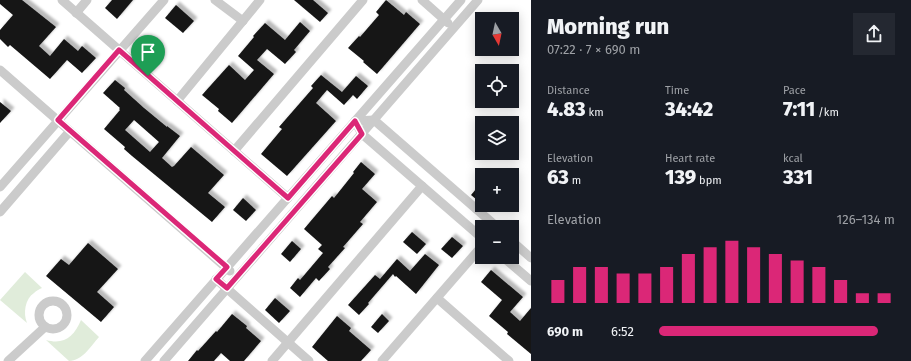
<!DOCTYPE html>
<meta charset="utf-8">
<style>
body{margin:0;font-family:"Fira Sans",sans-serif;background:#242831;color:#f1f3f6;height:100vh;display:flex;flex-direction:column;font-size:15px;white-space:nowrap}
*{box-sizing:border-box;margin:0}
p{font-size:13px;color:#9ea1a6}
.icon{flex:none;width:22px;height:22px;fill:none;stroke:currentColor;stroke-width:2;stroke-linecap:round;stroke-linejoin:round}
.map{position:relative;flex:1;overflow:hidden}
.drawer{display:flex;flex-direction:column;background:#171b24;width:380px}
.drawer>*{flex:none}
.needle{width:26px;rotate:171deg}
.fabs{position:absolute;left:475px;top:12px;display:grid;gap:8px}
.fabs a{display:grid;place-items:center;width:44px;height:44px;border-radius:0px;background:#171b24;box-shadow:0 2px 10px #0003;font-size:20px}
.pin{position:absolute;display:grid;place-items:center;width:34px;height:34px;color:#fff;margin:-41px -17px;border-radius:50% 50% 50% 0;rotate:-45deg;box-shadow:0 0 4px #0007}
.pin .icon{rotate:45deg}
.round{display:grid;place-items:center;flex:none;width:42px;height:42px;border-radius:0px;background:#242831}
.overview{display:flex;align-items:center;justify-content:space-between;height:68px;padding:0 16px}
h1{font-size:22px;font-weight:800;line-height:30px}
.figures{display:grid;grid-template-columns:repeat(3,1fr);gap:6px;height:68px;padding:4px 16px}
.figures div{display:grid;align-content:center}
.figures b{font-size:20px;font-weight:800}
.figures small{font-size:11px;font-weight:400}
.figures p{font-size:11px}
.chart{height:112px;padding:8px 16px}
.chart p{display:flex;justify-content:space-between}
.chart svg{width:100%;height:72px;margin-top:4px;stroke:#db2777;stroke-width:6}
ul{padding:0 16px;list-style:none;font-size:13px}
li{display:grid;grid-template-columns:64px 48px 1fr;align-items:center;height:30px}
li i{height:10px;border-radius:5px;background:#db2777}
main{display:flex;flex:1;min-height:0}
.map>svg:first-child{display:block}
</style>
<main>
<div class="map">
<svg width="531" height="361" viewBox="0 0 531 361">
<defs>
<filter id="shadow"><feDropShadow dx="3.5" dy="-3.5" stdDeviation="1" flood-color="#0004"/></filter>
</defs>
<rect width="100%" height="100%" fill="#fff"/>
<g fill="#e0ecda">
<path d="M25,272l17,16c-3,1 -6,3 -8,5 -9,6 -11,20 -7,30l-27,-23z"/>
<path d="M81,320l18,17c-8,9 -17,24 -30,24l-23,-21c18,5 28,-3 35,-20z"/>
</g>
<g fill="#151515" fill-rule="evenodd" filter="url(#shadow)">
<path d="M0,0h22l34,27 -17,19 11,10 14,-17 14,12 4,-5 14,12 -14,15 -15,-13 -17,19 -40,-34 -2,2 -8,-8v-9l13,-15 -13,-11z"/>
<path d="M112,0h21l-16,19 -12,-11z"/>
<path d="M294,0h19l15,13 -8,9z"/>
<path d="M386,0l18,15 2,-3 14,12 -43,50 -14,-12 1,-1 -16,-13 11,-12 1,1 19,-22 -3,-3z"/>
<path d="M176,5l18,16 -11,12 -18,-15z"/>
<path d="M300,22l10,9 -16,19 2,2 -11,12 -18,-15 -10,11 17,14 -42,49 -14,-12 1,-2 -17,-14 27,-30 16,15 9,-10 -16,-14 16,-19 -1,-1 12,-13 20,17z"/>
<path d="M321,75l21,17 14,-16 12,10 -11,13 -4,-4 -9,10 -17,-15 -11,13 20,18 -49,55 -26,-22 21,-25 -3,-2 34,-39 -2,-2z"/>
<path d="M115,80l10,8 -1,2 20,18 23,19v-1l13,10 -18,22 10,9 2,-1 17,-19 33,28 -16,18 17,14 -13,15 -80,-66 -8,-7 1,-2 -21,-18 16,-19 -1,-1 1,-1 -17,-15zM134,120l25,22 -9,10 -25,-22z"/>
<path d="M0,102l11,9 -11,12z"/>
<path d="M361,162l14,12 -13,15 15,13 -17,20 3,2 -20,23 2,1 -17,19 2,2 -11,12 -3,-3 -16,19 -10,-9 8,-10 2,2 23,-27 -5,-4 4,-4 -18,-16 28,-33 2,2 20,-25 -1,-1z"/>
<path d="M482,182v22l-11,-9z"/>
<path d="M243,198l13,12 -10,11 -13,-11z"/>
<path d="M412,232l14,12 -9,10 -14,-12z"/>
<path d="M452,237l11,9 -11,12 -11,-9z"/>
<path d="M292,241l9,8 -11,13 -9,-8z"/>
<path d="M88,243l30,26 -21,23 17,15 -13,15 -55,-46 15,-17 8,6z"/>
<path d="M425,254l14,11 -23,29 -20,-18 -1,1 -2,-3 -25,29 1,1 -10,11 -11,-10 27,-30 5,4 17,-20 13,12z"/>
<path d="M491,270l32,27 -13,15 10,9 11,-13v46l-24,-20 1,-2 -19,-16 13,-16 -21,-18z"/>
<path d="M275,298l15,13 -11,12 -14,-13z"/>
<path d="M232,314l15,12 -1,2 15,13 -17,20h-14l-9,-8 -7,8h-26l9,-11 1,1 18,-20 1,1z"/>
<path d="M382,314l7,7 -11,12 -7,-6z"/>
<path d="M337,316l14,12 -2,3 22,19 -10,11h-33l-16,-14z"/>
</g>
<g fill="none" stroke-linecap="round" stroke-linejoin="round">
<g stroke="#cbcbcb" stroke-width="9">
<path d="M62,0l226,198"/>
<path d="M215,0l28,21"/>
<path d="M422,0l26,23"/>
<path d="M76,13l11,-13"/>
<path d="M0,70l230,201"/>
<path d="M177,101l83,-101"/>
<path d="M234,151l129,-151"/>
<path d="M0,187l164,-187"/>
<path d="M0,212l70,-81"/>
<path d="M482,238l-120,-104 -7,-13 19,-1 123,107"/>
<path d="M512,241l19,17"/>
<path d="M503,257l28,24"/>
<path d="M216,279l93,82"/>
<path d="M437,298l72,63"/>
<circle cx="53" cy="315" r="14"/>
<path d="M8,361l37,-34"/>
<path d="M145,361l316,-361"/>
<path d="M164,361l314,-361"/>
<path d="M272,361l150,-175"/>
<path d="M382,361l100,-115"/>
</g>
</g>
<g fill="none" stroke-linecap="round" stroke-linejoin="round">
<defs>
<path id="route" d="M119,50l169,148 67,-77 7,13 -135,154 -11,-9 11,-12 -169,-147z"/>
</defs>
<use href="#route" stroke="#fff" stroke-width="8"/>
<use href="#route" stroke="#db2777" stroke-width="5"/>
</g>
</svg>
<div class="fabs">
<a><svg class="needle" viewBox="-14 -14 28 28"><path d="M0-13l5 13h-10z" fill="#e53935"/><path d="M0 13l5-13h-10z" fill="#9ea1a6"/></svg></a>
<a><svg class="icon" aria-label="locate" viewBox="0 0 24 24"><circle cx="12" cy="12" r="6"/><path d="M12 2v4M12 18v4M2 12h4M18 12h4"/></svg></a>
<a><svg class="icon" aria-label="layers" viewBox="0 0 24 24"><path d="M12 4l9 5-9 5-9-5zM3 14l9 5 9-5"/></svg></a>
<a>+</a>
<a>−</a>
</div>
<div class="pin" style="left:148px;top:76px;background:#1e9e55"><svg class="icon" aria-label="arrive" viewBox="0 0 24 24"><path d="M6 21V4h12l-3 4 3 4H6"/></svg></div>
</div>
<section class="drawer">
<div class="overview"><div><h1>Morning run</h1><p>07:22 · 7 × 690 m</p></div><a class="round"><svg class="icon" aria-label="share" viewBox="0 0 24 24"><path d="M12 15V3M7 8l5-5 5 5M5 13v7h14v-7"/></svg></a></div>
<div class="figures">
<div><p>Distance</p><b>4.83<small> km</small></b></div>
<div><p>Time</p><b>34:42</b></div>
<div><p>Pace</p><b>7:11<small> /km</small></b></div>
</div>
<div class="figures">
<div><p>Elevation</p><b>63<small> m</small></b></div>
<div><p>Heart rate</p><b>139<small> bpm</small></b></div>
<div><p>kcal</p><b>331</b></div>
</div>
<div class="chart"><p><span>Elevation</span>126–134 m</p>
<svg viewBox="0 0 160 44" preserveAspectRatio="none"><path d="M5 44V30M15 44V22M25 44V22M35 44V26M45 44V26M55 44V22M65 44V14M75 44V10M85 44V6M95 44V10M105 44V14M115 44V18M125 44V22M135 44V30M145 44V38M155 44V38"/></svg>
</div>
<ul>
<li><b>690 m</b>6:52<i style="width:93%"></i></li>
</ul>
</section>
</main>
